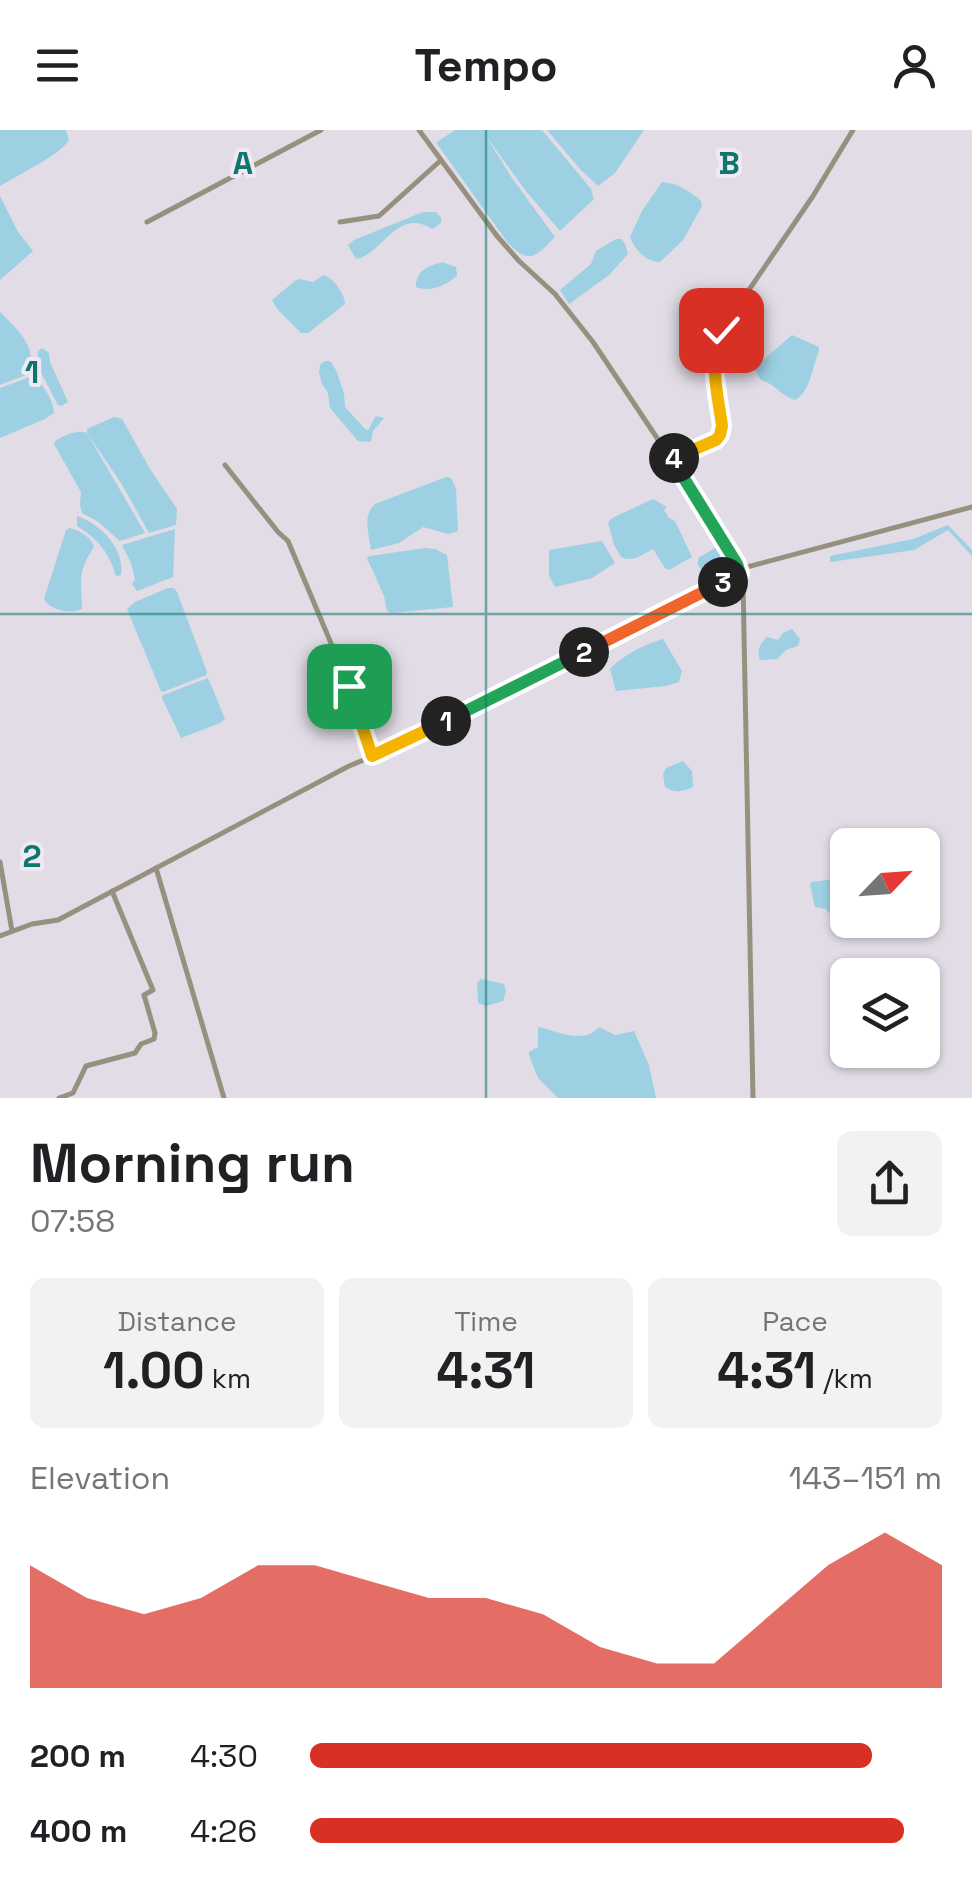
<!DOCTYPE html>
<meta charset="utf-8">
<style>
body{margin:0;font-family:"Space Grotesk",sans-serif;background:#f2f2f2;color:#202124;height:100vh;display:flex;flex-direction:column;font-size:38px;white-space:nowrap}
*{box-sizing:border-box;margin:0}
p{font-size:32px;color:#757577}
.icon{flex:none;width:55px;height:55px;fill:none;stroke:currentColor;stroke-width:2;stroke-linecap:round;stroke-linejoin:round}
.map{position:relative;height:968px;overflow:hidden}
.details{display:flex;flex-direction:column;background:#fff;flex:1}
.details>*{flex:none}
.needle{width:65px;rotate:65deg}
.controls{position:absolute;left:830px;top:698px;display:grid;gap:20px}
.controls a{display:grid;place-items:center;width:110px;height:110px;border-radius:15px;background:#fff;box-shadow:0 2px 8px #0004;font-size:50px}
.pin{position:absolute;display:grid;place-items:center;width:85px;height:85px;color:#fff;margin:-42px;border-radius:20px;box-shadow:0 5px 15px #0006}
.km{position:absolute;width:50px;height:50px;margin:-25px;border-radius:50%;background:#222;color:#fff;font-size:28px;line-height:50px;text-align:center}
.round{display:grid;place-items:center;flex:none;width:105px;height:105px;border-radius:15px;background:#f2f2f2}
.headline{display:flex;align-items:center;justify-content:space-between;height:170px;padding:0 30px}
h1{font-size:55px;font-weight:600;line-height:75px}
.metrics{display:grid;grid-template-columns:repeat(3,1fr);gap:15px;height:170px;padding:10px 30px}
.metrics div{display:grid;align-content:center;border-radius:15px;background:#f2f2f2;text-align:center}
.metrics b{font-size:50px;font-weight:600}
.metrics small{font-size:28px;font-weight:400}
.metrics p{font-size:28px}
.chart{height:280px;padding:20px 30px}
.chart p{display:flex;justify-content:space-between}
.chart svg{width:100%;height:180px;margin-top:10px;fill:#d93025;opacity:.7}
ul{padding:0 30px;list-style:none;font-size:32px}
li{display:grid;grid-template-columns:160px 120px 1fr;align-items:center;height:75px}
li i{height:25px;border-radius:12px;background:#d93025}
header{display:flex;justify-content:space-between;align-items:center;height:130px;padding:0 30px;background:#fff;font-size:45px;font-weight:600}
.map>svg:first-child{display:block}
</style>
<header><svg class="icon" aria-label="menu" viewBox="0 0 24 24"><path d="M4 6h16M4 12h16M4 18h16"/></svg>Tempo<svg class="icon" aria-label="person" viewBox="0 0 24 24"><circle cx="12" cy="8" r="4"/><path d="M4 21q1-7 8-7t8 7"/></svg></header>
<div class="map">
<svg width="972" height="968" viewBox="0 0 972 968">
<rect width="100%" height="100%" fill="#e1dce5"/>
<g fill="#9dd0e3">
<path d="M0,0h66l3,10c-9,15 -51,35 -69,46z"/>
<path d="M455,0h87l49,59 3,10 -34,32 -35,-41 -41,-57 28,45 43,59c-20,21 -26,27 -47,6l-71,-99v-2z"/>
<path d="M547,0h97l-29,43 -17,13 -18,-17z"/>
<path d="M662,52c15,1 28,9 39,19l1,5 -19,34 -23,22c-14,0 -25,-12 -30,-25l12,-26z"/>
<path d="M0,66l18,36 15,19 -33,29z"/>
<path d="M423,82h13l5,6v5l-9,6c-35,-23 -50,26 -76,30l-8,-14 6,-5z"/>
<path d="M616,109h5l4,5 3,10 -19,21 -40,29 -9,-14 31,-26 5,-13z"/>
<path d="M442,132l14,5 1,9c-12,9 -25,17 -41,11 0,-17 11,-20 26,-25z"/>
<path d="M324,145c9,3 21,19 21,29l-37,29h-7l-24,-24 -5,-9 24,-20 4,-1 13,3z"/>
<path d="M754,181l7,6v10l-32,27 -4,-1 -6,-7c4,-14 21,-30 35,-35z"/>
<path d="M0,182c17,17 41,37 26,63l-26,10z"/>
<path d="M792,205l27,12v4c-7,16 -8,40 -24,49 -14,-4 -21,-17 -34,-20l-7,-12z"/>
<path d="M42,218l7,5 1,9 18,40 -7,4 -3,-1 -21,-40 1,-14z"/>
<path d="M325,231h5l6,9 8,23 1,14 20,22 3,1 8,-14 8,2 -11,13 -2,11 -13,-1 -28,-33 -2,-15 -6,-9 -3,-12 1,-7z"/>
<path d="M30,247c13,5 23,22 24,36l-9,6 -45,19v-50z"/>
<path d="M114,287l8,2 28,50 27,40 -1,16 -27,8 -28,-50 -34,-50 58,100 -25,8 -23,-20 -15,-8 -2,-8 1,-13 -27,-48 1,-3c9,-5 22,-12 32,-8v-4z"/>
<path d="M446,347l5,1 5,11 2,42 -9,3 -26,-7 -24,16 -28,7c-2,-16 -9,-35 4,-46z"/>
<path d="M653,369l14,8 -3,3 5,8 6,3 17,36 -23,13 -4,-2 -12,-19c-10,5 -20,14 -32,8l-7,-12 -6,-22 4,-5z"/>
<path d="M77,386c24,8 48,33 44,59l-5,1c-7,-24 -18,-37 -39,-50z"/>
<path d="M948,395l24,25v6l-24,-26 -34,20 -84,12v-6l83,-17z"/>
<path d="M70,398c9,2 21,9 24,19 -18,27 -12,33 -12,62 -12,5 -31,2 -38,-10l22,-69z"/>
<path d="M175,399l-2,48 -36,14 -5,-7 3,-5 -4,-16 -9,-18z"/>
<path d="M602,411l13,22 -23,15 -37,9 -6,-11v-26z"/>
<path d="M717,417l9,15 -2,5 2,7 -18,11 -10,-21v-6z"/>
<path d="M425,418l10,1 12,6 6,52 -62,6 -4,-2 -3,-15 -17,-38 3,-2z"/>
<path d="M168,458h6l3,4 30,80 -1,3 -43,17 -2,-1 -34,-82 8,-7z"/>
<path d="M792,499l8,10 -2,7 -12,4 -9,9 -17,1c-3,-10 -1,-16 7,-23l11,3 5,-7z"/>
<path d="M663,509l19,32 -3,11 -13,4 -50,5 -6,-22c12,-13 35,-25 53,-30z"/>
<path d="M208,548l17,41 -5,4 -39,15 -19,-40 1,-3z"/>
<path d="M683,631l9,10 1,16c-10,5 -19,6 -28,0l-2,-13 3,-6z"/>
<path d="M841,748l4,2 2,6 -4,22 -13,6 -4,-5 -11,-2 -5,-22 2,-3z"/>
<path d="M481,849l23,5 2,7 -3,10 -17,5 -8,-3 -1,-20z"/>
<path d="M538,897c20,4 46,18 61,0l16,8 19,-4 15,34 7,33h-98l-20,-20 -9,-23v-3l9,-5z"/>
</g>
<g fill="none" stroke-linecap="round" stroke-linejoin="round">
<g stroke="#98907f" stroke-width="5">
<path d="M419,0l78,106 22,25 36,33 38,48 78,117 66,105 6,17 10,517"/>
<path d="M147,92l174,-92"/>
<path d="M340,92l39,-6 61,-55"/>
<path d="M671,329l45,-19 5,-5 1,-9c-4,-31 -14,-66 -1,-95l92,-135 40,-66"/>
<path d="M225,335l53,67 10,9 61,145 23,70"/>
<path d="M0,732l12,69"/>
<path d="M156,738l68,230"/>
<path d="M0,806l32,-12 26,-4 291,-154 41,-17 346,-173 11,-9 225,-60"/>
<path d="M59,968l14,-5 13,-27 49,-13 6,-9 13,-5 1,-6 -11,-38 9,-5 -41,-99"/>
</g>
</g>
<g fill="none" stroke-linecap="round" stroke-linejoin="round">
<defs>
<path id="split-1" d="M349,556l23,70 74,-35"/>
<path id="split-2" d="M446,591l138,-69"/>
<path id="split-3" d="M584,522l139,-70"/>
<path id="split-4" d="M674,328l-2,1 65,105 3,9 -17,9"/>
<path id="split-5" d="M674,328l42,-18 4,-5 2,-9c-4,-31 -14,-66 -1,-96"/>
</defs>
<use href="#split-1" stroke="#fff" stroke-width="20"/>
<use href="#split-2" stroke="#fff" stroke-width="20"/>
<use href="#split-3" stroke="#fff" stroke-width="20"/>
<use href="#split-4" stroke="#fff" stroke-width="20"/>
<use href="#split-5" stroke="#fff" stroke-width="20"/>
<use href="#split-1" stroke="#f5b400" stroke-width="12"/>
<use href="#split-2" stroke="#22a559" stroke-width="12"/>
<use href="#split-3" stroke="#f0652b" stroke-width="12"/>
<use href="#split-4" stroke="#22a559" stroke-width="12"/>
<use href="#split-5" stroke="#f5b400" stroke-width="12"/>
</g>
<path fill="none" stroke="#0f766e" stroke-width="2.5" stroke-opacity="0.55" d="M486,0v968M0,484h972"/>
<g font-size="32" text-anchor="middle" font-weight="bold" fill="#0f766e" stroke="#eee9f2" stroke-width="8" stroke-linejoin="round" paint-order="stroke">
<text x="243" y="44">A</text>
<text x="729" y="44">B</text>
<text x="32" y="253">1</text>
<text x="32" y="737">2</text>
</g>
</svg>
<div class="controls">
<a><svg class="needle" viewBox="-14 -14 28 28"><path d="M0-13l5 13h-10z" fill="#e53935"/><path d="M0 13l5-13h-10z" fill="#757577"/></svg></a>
<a><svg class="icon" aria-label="layers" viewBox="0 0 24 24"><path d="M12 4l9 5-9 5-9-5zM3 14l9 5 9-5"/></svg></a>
</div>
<div class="pin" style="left:349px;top:556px;background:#1e9e55"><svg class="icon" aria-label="arrive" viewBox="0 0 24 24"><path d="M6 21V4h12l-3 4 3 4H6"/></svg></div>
<div class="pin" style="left:721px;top:200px;background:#d93025"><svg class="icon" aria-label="check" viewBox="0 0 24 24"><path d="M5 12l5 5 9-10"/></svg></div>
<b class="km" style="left:446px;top:591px">1</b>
<b class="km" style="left:584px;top:522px">2</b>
<b class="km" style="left:723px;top:452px">3</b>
<b class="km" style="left:674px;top:328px">4</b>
</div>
<section class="details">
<div class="headline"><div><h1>Morning run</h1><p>07:58</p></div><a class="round"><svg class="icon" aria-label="share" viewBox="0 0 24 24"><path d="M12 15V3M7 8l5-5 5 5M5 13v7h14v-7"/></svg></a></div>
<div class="metrics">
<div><p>Distance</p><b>1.00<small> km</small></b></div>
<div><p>Time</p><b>4:31</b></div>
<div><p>Pace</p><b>4:31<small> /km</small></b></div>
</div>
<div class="chart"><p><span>Elevation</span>143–151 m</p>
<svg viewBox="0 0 160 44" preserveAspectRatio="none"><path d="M0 44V14L10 22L20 26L30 22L40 14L50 14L60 18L70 22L80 22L90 26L100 34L110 38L120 38L130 26L140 14L150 6L160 14V44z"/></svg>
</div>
<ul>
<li><b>200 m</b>4:30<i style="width:89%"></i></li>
<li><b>400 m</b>4:26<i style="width:94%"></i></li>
</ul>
</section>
